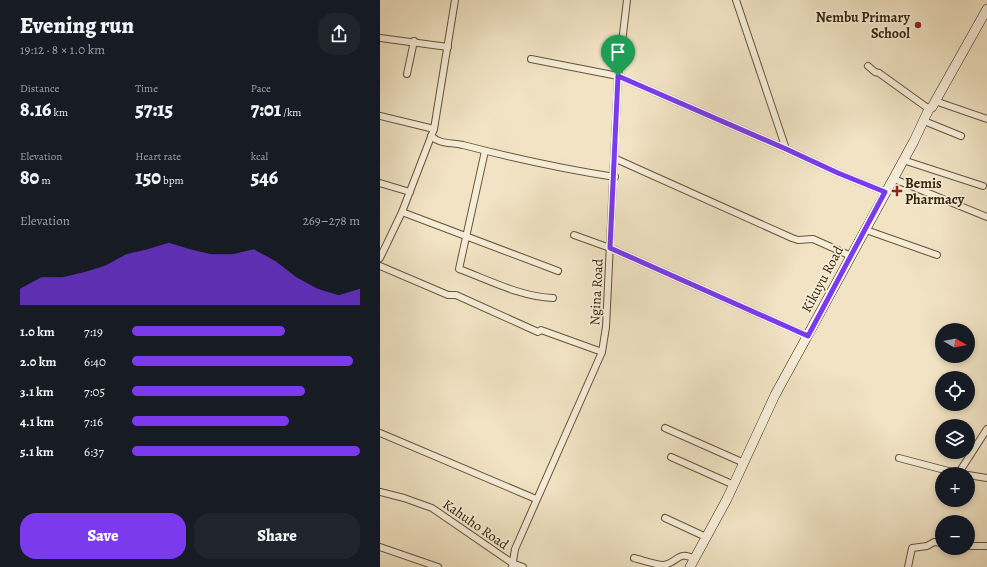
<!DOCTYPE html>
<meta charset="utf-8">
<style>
body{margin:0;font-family:Alegreya,serif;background:#20242c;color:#f1f3f6;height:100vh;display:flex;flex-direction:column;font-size:15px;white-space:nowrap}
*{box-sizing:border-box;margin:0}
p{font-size:13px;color:#9ea1a6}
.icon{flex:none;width:22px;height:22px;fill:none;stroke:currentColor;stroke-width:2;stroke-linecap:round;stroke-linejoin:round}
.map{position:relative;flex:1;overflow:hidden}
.side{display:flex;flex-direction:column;background:#171b24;width:380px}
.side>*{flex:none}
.needle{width:26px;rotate:100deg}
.controls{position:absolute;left:555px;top:323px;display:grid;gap:8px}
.controls a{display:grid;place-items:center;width:40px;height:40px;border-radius:50%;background:#171b24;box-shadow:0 2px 6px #0003;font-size:20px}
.pin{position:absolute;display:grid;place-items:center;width:34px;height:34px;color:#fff;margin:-41px -17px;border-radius:50% 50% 50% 0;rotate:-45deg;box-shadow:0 0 4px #0007}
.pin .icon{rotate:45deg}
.round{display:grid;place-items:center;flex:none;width:42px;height:42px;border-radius:16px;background:#20242c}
.summary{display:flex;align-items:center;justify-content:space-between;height:68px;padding:0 20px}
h1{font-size:22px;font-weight:800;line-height:30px}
.figures{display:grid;grid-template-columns:repeat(3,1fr);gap:6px;height:68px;padding:4px 20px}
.figures div{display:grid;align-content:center}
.figures b{font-size:20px;font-weight:800}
.figures small{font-size:11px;font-weight:400}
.figures p{font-size:11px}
.chart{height:112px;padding:8px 20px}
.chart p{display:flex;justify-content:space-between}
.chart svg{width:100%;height:72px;margin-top:4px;fill:#7c3aed;opacity:.7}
.action{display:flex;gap:8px;margin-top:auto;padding:8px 20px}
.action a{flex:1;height:46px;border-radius:16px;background:#7c3aed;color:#fff;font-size:16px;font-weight:800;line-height:46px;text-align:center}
.action a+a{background:#20242c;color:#f1f3f6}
ul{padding:0 20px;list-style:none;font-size:13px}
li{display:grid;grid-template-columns:64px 48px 1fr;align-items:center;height:30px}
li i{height:10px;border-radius:5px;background:#7c3aed}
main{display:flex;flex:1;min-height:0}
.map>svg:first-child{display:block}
</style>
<main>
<section class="side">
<div class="summary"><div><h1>Evening run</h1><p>19:12 · 8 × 1.0 km</p></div><a class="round"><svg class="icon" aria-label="share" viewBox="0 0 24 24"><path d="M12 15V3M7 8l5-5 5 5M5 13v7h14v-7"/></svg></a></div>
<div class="figures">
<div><p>Distance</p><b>8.16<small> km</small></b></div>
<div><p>Time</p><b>57:15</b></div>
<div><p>Pace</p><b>7:01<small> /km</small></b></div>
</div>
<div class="figures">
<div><p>Elevation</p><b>80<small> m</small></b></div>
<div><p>Heart rate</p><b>150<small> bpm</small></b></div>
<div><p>kcal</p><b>546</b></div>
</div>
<div class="chart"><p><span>Elevation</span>269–278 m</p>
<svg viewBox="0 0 160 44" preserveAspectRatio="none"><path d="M0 44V34L10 27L20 27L30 24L40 20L50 13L60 10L70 6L80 10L90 13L100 13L110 10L120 17L130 27L140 34L150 38L160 34V44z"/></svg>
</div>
<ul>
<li><b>1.0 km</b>7:19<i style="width:67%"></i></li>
<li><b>2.0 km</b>6:40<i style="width:97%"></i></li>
<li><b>3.1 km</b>7:05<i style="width:76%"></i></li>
<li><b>4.1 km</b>7:16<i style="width:69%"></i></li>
<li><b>5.1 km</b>6:37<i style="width:100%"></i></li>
</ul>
<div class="action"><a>Save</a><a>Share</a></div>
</section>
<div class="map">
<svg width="607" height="567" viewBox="0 0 607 567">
<rect width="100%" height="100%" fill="#f1e3c4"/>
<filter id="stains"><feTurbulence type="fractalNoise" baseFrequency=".005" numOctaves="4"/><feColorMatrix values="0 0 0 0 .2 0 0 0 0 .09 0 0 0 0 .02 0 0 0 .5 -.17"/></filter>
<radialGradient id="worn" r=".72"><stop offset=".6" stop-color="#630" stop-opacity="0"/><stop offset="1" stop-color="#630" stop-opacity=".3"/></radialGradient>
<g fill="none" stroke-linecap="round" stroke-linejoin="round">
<defs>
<g id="street">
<path d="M356,0l50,149"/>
<path d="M0,38l68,9"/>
<path d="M151,59l87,17 168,73 52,24 47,19"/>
<path d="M488,66l7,6 4,1 50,36"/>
<path d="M27,74l7,-33"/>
<path d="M555,101l52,18"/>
<path d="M0,116l54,13"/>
<path d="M544,121l37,15"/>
<path d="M51,136c10,9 19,6 32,9 50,13 100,24 152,32"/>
<path d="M105,151l-26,118c30,11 62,28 94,29"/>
<path d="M236,159l176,79 6,2 15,-1 38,17"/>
<path d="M523,160l80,26"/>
<path d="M514,179l93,38"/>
<path d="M0,183l30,9"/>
<path d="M22,212l156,59"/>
<path d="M486,230l71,25"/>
<path d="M194,235l36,13 198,88"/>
<path d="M0,258l22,-46 32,-83 21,-129"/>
<path d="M0,266l68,29h8l82,37 3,-2 61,22"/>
<path d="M285,428l79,35"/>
<path d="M0,433l156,66"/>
<path d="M291,457l63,28"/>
<path d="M519,458l61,16"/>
<path d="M578,474l29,-45"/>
<path d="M588,475l19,3"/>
<path d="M0,492l24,6 28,10 80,55 11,4"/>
<path d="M285,518l41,19"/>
<path d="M588,546h19"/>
<path d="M0,547l58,20"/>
<path d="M254,558c8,2 19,6 28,7 14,0 16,-16 32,-6"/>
<path d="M132,567l3,-18 87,-197 4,-25 12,-251 9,-76"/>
<path d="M528,567l4,-19 15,-2 7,-4 8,1"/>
</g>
<path id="secondary" d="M310,567l37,-68 48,-104 139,-254 15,-32 3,-2 55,-98"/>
</defs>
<use href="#street" stroke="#655438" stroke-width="8"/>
<use href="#secondary" stroke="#36240a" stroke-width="10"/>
<use href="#street" stroke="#f6edd9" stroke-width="6"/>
<use href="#secondary" stroke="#f6edd9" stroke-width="9"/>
</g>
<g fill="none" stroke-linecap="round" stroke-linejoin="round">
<defs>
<path id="route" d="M238,76l168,73 52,24 47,19 -77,144 -198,-88z"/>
</defs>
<use href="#route" stroke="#fff" stroke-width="8"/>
<use href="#route" stroke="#7c3aed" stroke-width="5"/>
</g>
<g fill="#8f2418" stroke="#f6edd9" stroke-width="1.5">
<circle cx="538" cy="25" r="4"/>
<path d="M515 185h4v4h4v4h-4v4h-4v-4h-4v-4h4z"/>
</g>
<g text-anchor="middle" stroke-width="3.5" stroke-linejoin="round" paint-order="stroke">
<g font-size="14" font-weight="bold" fill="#36240a" stroke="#f6edd9" text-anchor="end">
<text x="530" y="22">Nembu Primary<tspan x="530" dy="16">School</tspan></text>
<text x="525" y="188" text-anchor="start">Bemis<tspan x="525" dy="16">Pharmacy</tspan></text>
</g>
<g font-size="14" fill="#36240a" stroke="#f6edd9">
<text transform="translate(442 279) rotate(-62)" y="5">Kikuyu Road</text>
<text transform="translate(216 292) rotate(-87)" y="5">Ngina Road</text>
<text transform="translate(96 524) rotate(35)" y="5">Kahuho Road</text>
</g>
</g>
<rect width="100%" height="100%" filter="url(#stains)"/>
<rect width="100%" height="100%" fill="url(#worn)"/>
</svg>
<div class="controls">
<a><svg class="needle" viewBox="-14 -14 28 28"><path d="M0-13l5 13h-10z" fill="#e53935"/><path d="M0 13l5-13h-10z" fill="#9ea1a6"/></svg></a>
<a><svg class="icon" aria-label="locate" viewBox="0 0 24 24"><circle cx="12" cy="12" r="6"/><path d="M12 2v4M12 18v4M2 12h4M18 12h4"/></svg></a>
<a><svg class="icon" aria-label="layers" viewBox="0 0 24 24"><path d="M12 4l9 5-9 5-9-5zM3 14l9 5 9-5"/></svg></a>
<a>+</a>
<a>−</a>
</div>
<div class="pin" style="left:238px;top:76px;background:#1e9e55"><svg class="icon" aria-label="arrive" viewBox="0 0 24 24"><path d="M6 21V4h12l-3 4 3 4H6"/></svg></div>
</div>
</main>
